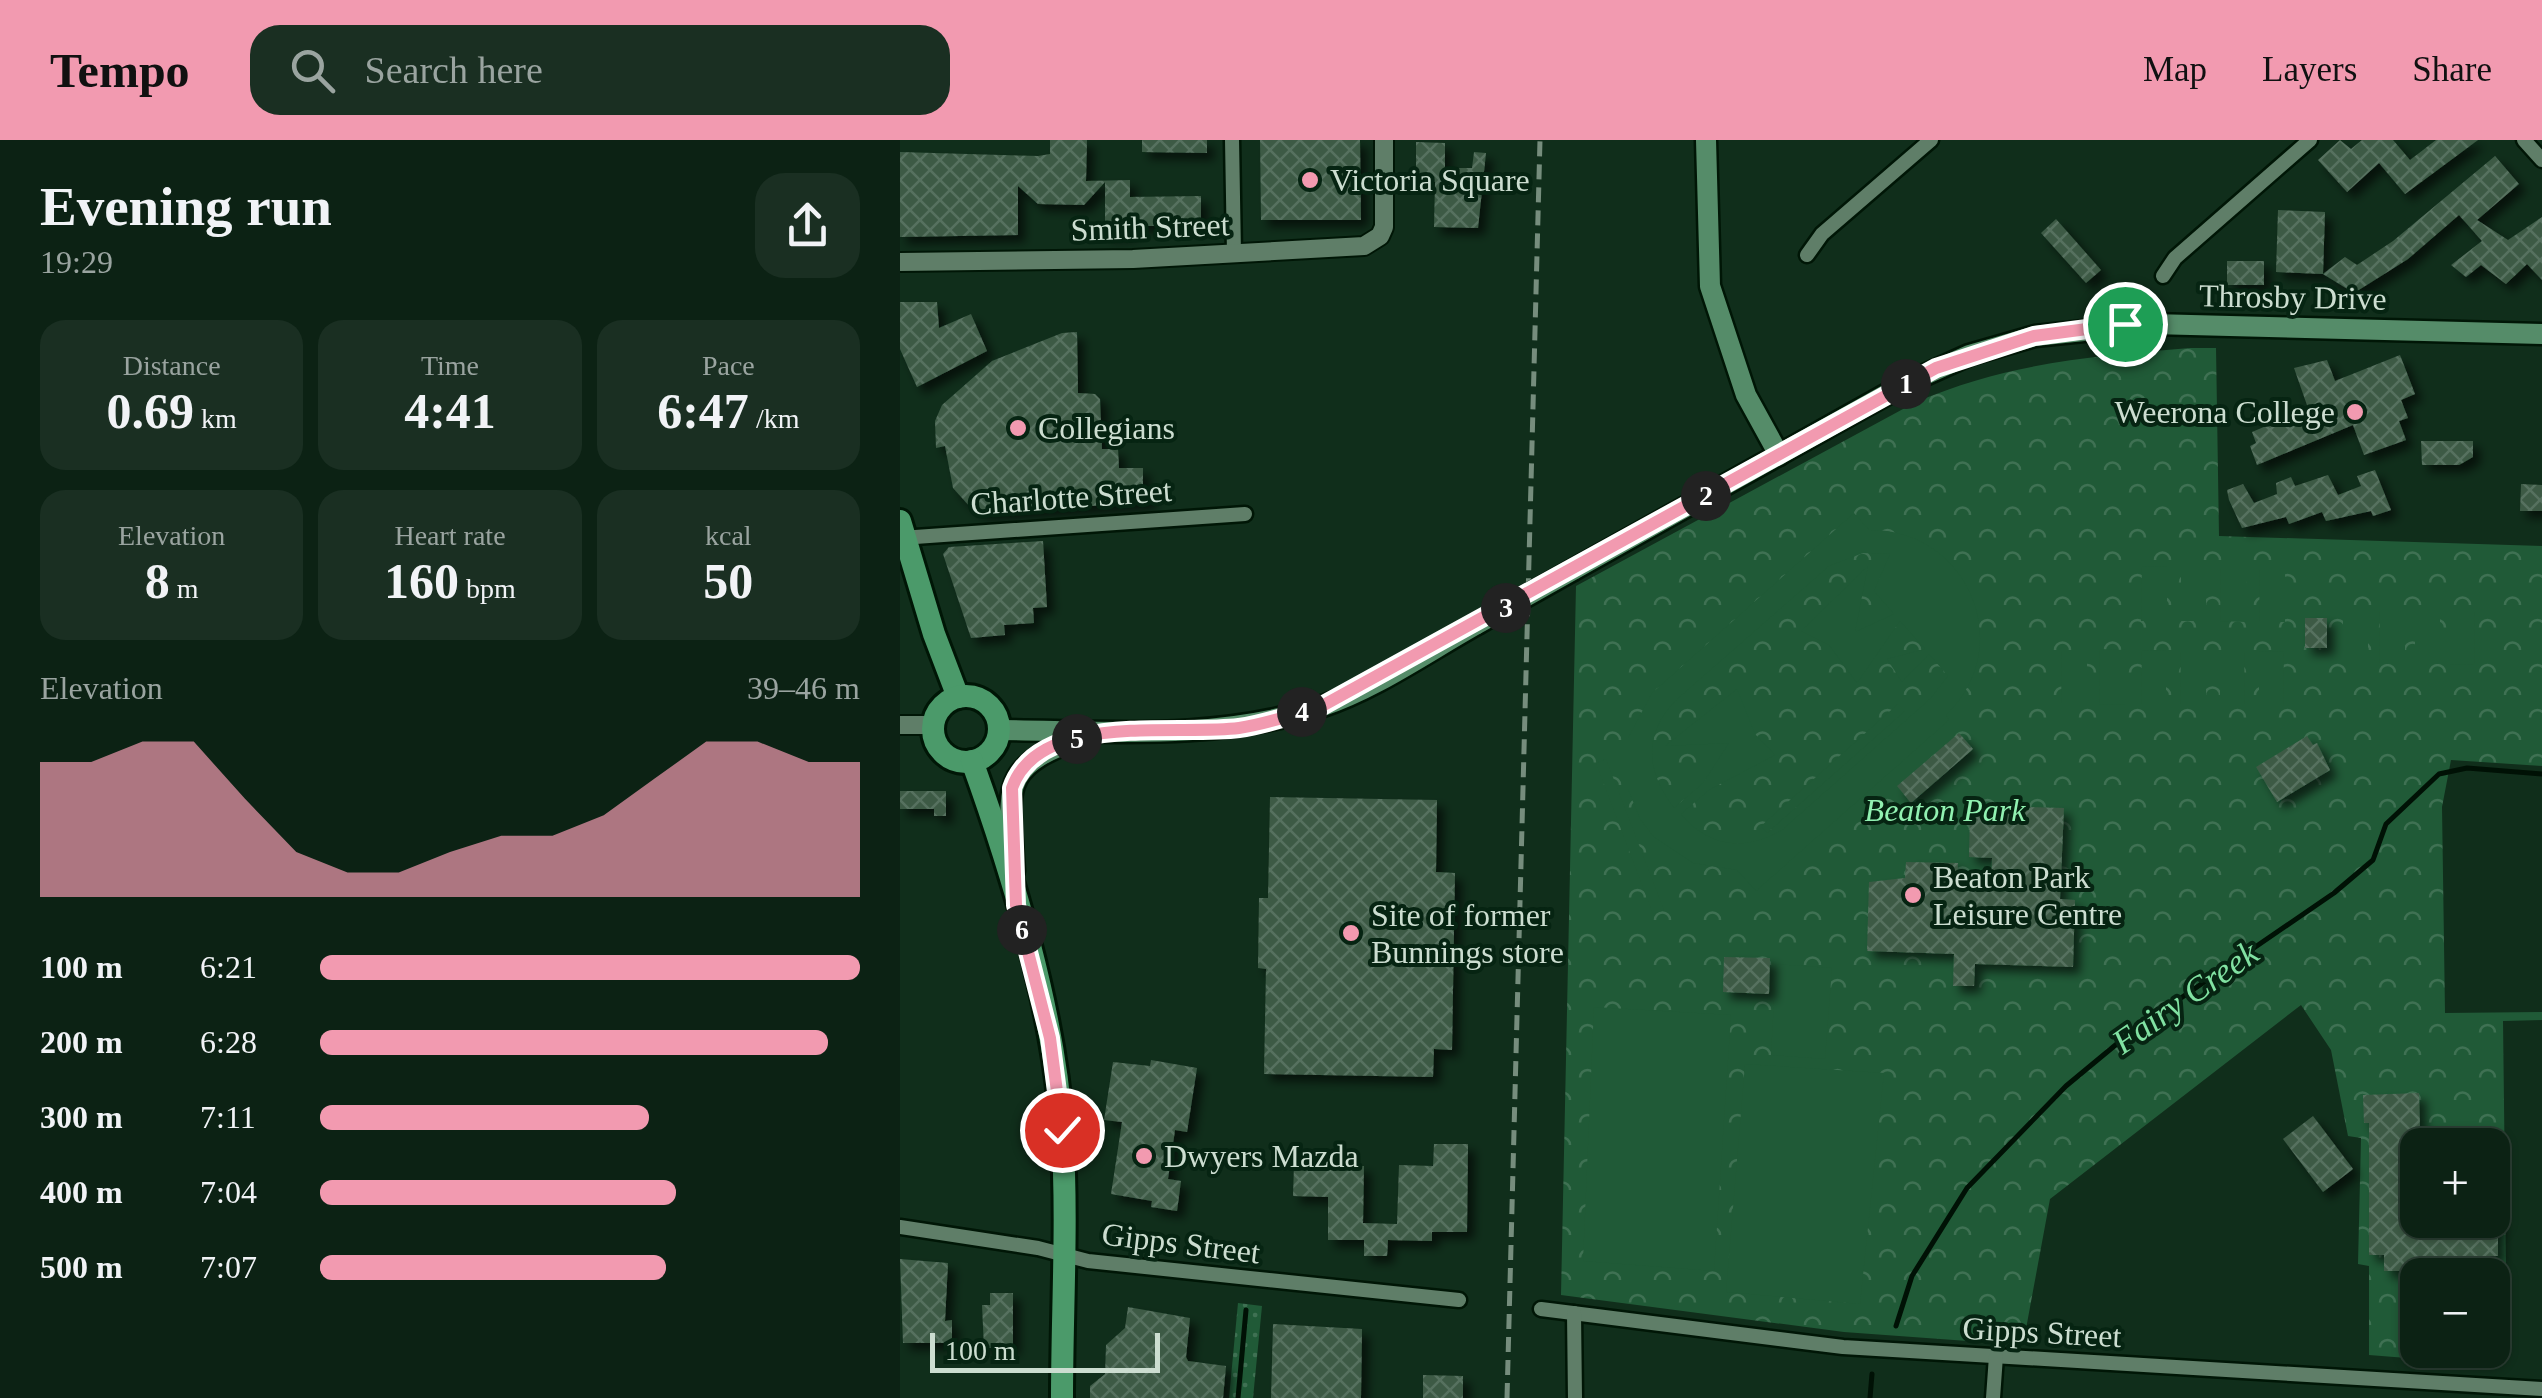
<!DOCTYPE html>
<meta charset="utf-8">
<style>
body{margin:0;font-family:"Times New Roman",serif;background:#1a2f22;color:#f1f3f6;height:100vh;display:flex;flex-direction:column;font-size:38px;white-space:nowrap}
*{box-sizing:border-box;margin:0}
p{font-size:32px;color:#9aa4a0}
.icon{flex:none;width:55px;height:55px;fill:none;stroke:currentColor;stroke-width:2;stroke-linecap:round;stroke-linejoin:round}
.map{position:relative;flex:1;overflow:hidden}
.drawer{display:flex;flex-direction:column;background:#0c2214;width:900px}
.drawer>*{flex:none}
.fabs{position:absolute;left:1500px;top:988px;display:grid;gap:20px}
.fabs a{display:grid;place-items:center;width:110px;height:110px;border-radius:20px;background:#0c2214;box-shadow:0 2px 8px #0004,0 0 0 2px #2c3f34;font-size:50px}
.scale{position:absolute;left:30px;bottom:25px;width:230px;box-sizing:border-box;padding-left:10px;border:5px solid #ccddd0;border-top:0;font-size:28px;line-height:35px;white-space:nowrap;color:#ccddd0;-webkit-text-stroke:8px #062412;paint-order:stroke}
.pin{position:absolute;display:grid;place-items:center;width:85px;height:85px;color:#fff;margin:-42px;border:5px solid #fff;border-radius:50%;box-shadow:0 2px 10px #0007}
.km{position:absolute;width:50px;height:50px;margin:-25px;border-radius:50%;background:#222;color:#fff;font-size:28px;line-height:50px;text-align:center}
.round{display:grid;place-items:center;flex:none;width:105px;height:105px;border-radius:30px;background:#1a2f22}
.headline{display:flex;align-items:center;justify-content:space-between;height:170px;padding:0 40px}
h1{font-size:55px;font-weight:800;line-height:75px}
.stats{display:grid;grid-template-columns:repeat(3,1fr);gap:15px;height:170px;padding:10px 40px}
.stats div{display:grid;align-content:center;border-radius:25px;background:#1a2f22;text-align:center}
.stats b{font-size:50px;font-weight:800}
.stats small{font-size:28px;font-weight:400}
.stats p{font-size:28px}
.chart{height:280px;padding:20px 40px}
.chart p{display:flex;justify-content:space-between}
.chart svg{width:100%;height:180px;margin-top:10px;fill:#f29ab0;opacity:.7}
ul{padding:0 40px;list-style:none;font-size:32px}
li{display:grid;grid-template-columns:160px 120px 1fr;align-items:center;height:75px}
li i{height:25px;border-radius:12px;background:#f29ab0}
header{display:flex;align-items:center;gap:60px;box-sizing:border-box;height:140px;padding:0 50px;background:#f29ab0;color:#111}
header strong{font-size:48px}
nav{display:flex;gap:55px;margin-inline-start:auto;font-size:35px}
.search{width:700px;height:90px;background:#1a2f22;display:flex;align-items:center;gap:25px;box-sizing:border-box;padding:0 35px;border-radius:30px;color:#9aa4a0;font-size:38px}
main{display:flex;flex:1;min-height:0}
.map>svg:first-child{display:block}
</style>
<header>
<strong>Tempo</strong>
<div class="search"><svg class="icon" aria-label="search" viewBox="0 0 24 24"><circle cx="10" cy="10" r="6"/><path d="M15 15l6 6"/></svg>Search here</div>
<nav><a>Map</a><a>Layers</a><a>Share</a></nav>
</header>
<main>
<section class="drawer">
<div class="headline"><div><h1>Evening run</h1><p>19:29</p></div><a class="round"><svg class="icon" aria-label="share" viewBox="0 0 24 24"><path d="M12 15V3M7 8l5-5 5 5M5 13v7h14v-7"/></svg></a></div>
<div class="stats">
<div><p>Distance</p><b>0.69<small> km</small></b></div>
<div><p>Time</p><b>4:41</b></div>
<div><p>Pace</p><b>6:47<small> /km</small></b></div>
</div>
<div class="stats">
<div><p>Elevation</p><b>8<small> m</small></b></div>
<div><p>Heart rate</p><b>160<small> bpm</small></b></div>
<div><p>kcal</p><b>50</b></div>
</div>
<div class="chart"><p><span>Elevation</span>39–46 m</p>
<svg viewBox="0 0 160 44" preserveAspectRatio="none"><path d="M0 44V11L10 11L20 6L30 6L40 20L50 33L60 38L70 38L80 33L90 29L100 29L110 24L120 15L130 6L140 6L150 11L160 11V44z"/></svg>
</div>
<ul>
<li><b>100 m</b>6:21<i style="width:100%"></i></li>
<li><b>200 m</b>6:28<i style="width:94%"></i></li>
<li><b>300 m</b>7:11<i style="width:61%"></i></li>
<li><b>400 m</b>7:04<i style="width:66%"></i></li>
<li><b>500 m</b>7:07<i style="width:64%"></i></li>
</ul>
</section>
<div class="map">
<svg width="1642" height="1258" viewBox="0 0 1642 1258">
<defs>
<pattern id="grass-dots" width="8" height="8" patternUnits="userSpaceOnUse" patternTransform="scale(2.5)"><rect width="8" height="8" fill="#205a37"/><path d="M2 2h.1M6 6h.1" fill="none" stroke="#3f7153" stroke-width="1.8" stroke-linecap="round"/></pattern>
<pattern id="park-crowns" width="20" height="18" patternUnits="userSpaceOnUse" patternTransform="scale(2.5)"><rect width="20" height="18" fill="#205a37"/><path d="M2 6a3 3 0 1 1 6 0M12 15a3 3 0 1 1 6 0" fill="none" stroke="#3f7153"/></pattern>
<pattern id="building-cross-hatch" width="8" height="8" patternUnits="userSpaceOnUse" patternTransform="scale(2.5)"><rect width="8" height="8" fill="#3c5a45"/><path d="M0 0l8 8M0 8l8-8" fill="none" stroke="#57715f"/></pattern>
<filter id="shadow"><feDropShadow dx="7" dy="7" stdDeviation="5" flood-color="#0009"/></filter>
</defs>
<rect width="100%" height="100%" fill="#102e1b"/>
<path fill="url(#grass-dots)" d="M338,1163l24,3 -9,92h-24z"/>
<path fill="url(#park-crowns)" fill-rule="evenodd" d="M1290,208h26l3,188 323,10v220l-91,-6 -9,47 3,206 97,-1v8l-39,1 3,249 -100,3 1,85 -38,-3v-89l-11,-2 3,-126 -13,-2 -17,-86 -30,-45 -251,194 -27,146 -179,-13 -283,-37 15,-709 340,-184c92,-39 176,-46 274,-54zM1518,1005h74v75h-74z"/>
<g fill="#205a37" fill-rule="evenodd">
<path d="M954,373l15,17c99,-1 149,116 77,185l3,5 -193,171 -19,-21 -44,-7 -39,-26 -14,-18 -12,-30v-51l24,-45zM963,413l27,1 -16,37 20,23 -39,18 13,-66 -67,65 28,14 28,38 43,-62 25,28 -38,10 15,23 27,-28 19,22 -18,23 -148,131c-36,21 -73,18 -101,-16l28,-24 66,-35 -20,-21 -18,-45 -72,57 64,-3 -26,40 -29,25c-28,-37 -31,-73 1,-107l154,-135z"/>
<path d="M1242,426l25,1v54h-26z"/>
<rect x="1281" y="427" width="25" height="54"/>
<path d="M1321,427h25v55l-26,-1z"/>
<path d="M1360,428h25v54h-26z"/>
<rect x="1443" y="470" width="25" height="54"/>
<path d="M1480,470h25v54h-26z"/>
<rect x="1515" y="471" width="25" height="53"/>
<path d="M1550,471h25l-1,54 -24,-1z"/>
<path d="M1200,509l25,1v55l-26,-1z"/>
<path d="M1162,510h25v54h-26z"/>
<path d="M1242,510l24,1v54h-25z"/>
<path d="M1281,511h25v54h-26z"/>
<path d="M1320,511h24l1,54h-25z"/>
<path d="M1359,511l25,1 -1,54h-24z"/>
<path d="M998,564l7,7 -138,122 -6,-7z"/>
<path d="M706,619l58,151 -11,4 -57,-151z"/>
<path d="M876,824l56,4 -7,91 -54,-4z"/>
<path d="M694,867l137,8 -17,256 -131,-10z"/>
<path d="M845,924l139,9 -24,231 -134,-12z"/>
</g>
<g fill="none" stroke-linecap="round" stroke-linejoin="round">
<g stroke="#001105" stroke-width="5">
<path d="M996,1186l16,-50 55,-88 99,-102 64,-53 204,-140 39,-33 13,-36 53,-50 28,-6 75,6"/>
<path d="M338,1258l8,-88"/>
<path d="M970,1258l2,-24"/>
</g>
</g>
<g fill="url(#building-cross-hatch)" filter="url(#shadow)">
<path d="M150,0h37l-1,41 44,-1v17l71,-1v29l-38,-2v3h-33v7l-25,1v-52l-21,23 -46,-1 -20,-18v49l-118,2v-85l138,4 12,-2z"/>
<path d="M242,0h65v13l-65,-1z"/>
<path d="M360,0h100l1,80h-100z"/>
<path d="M1440,0l11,9 11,-9h31l17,20 26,-20h42l-73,54 -26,-31 -32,29 -29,-32z"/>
<path d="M516,2l29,1v24l5,1h22l2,-16 12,1 -8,75 -44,-1 1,-45h-19z"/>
<path d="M1595,16l24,28 -42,36 31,20 34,-23v63l-15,-16 -21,20 -25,-19 -15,12 -15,-12 31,-24 -23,-26 -51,44 -54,34 -31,-19 22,-17 12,8 36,-24z"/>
<path d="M1378,70l47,2 -2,62 -47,-2z"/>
<path d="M1156,79l45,51 -15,13 -45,-50z"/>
<rect x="1327" y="121" width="37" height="24"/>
<path d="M0,162h37l2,26 32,-14 16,37 -70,36 -17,-38z"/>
<path d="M177,192l1,61 17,1 5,5 2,50h16l1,19h24v21h7v13l-166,11 -12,-4 -19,-21 -8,-42 -9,2 -1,-27 7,-16 50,-44 70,-28z"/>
<path d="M1500,215l15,39 -14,6 7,18 -9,3 7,19 -42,15 -11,-30 -96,40 -7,-19 6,-3 -4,-11 56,-24 -14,-40 33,-8 8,21z"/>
<path d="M1521,301h52v16l-14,8h-37z"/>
<path d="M1475,330l16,40 -18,6 -2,-5 -45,10 -4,-9 -33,12 -3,-7 -44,11 -13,-28 -2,-10 16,-6 11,19 23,-9 -1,-11 15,-6 4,9 33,-11 10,20 23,-9 -4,-10z"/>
<path d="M1621,344l21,1v26h-22z"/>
<path d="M143,401l4,66 -14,1 1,15 -30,2 1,10 -34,3 -28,-84 6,-7z"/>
<rect x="1405" y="478" width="22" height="30"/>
<path d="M1059,593l14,16 -62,54 -14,-17z"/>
<path d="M1407,596l6,9 4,-2 13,27 -53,32 -21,-35z"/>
<path d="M0,651h46v25h-12v-7h-34z"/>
<path d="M370,657l167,3 -1,72 19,1 -3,177 -18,-1 -1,28 -169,-3 2,-105 -8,-1 1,-70h9z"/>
<path d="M1093,666l71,2 -4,91 15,1 -2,67 -98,-3 -1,22h-21l1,-32 -87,-3 2,-69 36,-4 1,-16 52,1 -1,26 34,1 1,-32 -23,-1 1,-46h23z"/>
<path d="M824,817l46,1 -1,36 -46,-2z"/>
<path d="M251,920l46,8 -10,64 -12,-2 -7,49 13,2 -4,30 -26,-4 1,-6 -41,-7 11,-72 -18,-2 9,-58 37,4z"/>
<path d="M1519,953l1,34 12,-1 2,19h-16v75h80v36h-64v15h-50v-16h-15v-132h-5l-1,-28z"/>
<path d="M1413,976l40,53 -30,23 -40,-53z"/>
<path d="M534,1004h34l-1,88h-35v9l-44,-1 -1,16h-23v-16h-36v-43l-35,-1 1,-31 70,1 -1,57 34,1 2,-59 34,1z"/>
<path d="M0,1119l48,4 -3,58 7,-1v23h-49z"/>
<path d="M90,1153h23v55h-29l-2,-43h8z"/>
<path d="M228,1167l62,11 -4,39 2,4 38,5 -3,32h-133v-12l15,-12 1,-29 19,-17z"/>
<path d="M373,1184l89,5 -1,69h-90z"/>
<path d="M523,1235l40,1v22h-40z"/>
</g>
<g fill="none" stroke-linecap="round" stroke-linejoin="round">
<defs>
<g id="minor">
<path d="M332,0l2,113"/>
<path d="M1624,0l18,20"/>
<path d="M907,115l15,-21 109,-94"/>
<path d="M1263,136l12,-18 135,-118"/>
<path d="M1,398l344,-24"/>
<path d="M0,1087l138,21 50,13 371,39"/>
<path d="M641,1169l302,38 699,42"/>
<path d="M674,1173l1,85"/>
<path d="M1093,1258l3,-42"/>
</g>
<g id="tertiary">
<path d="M0,122l233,-3 231,-13 16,-10 4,-9v-87"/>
<path d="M0,585h32"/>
</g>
<g id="secondary">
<path d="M806,0l4,146 36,109 33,60"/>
<path d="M673,430l334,-187 62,-28 66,-19 117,-12 390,10"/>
<path d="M99,590c108,1 217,11 321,-23 55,-18 107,-55 157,-83"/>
<path d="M114,731c-5,-84 -17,-104 70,-134"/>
</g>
<g id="primary">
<path d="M0,381l34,113 24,63"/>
<circle cx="66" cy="589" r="33"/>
<path d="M72,621c40,111 83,253 90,370 6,88 0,178 0,267"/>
</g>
</defs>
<use href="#minor" stroke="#001606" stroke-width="19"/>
<use href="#tertiary" stroke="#001606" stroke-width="22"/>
<use href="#secondary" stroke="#001606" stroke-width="25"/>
<use href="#primary" stroke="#001606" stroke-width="28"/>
<use href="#minor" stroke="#5f7e68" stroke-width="14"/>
<use href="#tertiary" stroke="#5f7e68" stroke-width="18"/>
<use href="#secondary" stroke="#558c69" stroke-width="20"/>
<use href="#primary" stroke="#4b9a6a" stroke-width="22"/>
<path stroke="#768d7d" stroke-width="5" stroke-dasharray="15 8" stroke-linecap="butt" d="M607,1258l33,-1258"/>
<defs>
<path id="secondary-bridge" d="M577,484l96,-54"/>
</defs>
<use href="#secondary-bridge" stroke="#001606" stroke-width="25" stroke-linecap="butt"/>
<use href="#secondary-bridge" stroke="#558c69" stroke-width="20"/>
</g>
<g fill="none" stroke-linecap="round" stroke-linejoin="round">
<defs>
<path id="route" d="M162,990l-12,-92 -34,-133 -4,-117c27,-77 164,-52 227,-60 28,-4 56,-14 83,-22l614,-338 98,-32 91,-12"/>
</defs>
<use href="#route" stroke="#fff" stroke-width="20"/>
<use href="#route" stroke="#f29ab0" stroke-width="12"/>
</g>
<g fill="#f29ab0" stroke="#062412" stroke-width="4">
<circle cx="410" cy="40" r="10"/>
<circle cx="1455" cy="272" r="10"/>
<circle cx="118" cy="288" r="10"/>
<circle cx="1013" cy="755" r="10"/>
<circle cx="451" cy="793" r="10"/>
<circle cx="244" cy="1016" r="10"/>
</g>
<g text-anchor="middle" stroke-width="8" stroke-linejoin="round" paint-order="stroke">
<g font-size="32" fill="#ccddd0" stroke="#062412" text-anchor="start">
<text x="430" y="51">Victoria Square</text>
<text x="1435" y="283" text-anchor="end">Weerona College</text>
<text x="138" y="299">Collegians</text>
<text x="1033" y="748">Beaton Park<tspan x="1033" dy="37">Leisure Centre</tspan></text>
<text x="471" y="786">Site of former<tspan x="471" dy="37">Bunnings store</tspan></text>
<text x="264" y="1027">Dwyers Mazda</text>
</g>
<g font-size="32" fill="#ccddd0" stroke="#062412">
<text transform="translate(250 87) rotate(-2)" y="11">Smith Street</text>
<text transform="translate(1393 157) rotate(1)" y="11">Throsby Drive</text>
<text transform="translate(171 357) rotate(-4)" y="11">Charlotte Street</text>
<text transform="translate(281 1103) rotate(7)" y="11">Gipps Street</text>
<text transform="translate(1142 1192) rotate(3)" y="11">Gipps Street</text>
</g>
<g font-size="32" font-style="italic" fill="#91f1b1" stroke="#062412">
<text x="1045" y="681">Beaton Park</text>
</g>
<g font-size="35" font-style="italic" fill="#81e2a2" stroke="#062412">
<text transform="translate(1285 857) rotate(-35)" y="12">Fairy Creek</text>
</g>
</g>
</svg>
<div class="fabs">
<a>+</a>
<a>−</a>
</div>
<div class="scale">100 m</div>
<div class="pin" style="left:1225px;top:184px;background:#1e9e55"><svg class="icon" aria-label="arrive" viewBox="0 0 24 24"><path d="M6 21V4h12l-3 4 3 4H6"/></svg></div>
<div class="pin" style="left:162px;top:990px;background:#d93025"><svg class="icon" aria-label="check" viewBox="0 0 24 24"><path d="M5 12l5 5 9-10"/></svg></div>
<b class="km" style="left:1006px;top:244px">1</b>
<b class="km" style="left:806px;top:356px">2</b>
<b class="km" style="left:606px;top:468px">3</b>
<b class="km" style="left:402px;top:572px">4</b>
<b class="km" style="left:177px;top:599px">5</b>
<b class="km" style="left:122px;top:790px">6</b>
</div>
</main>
